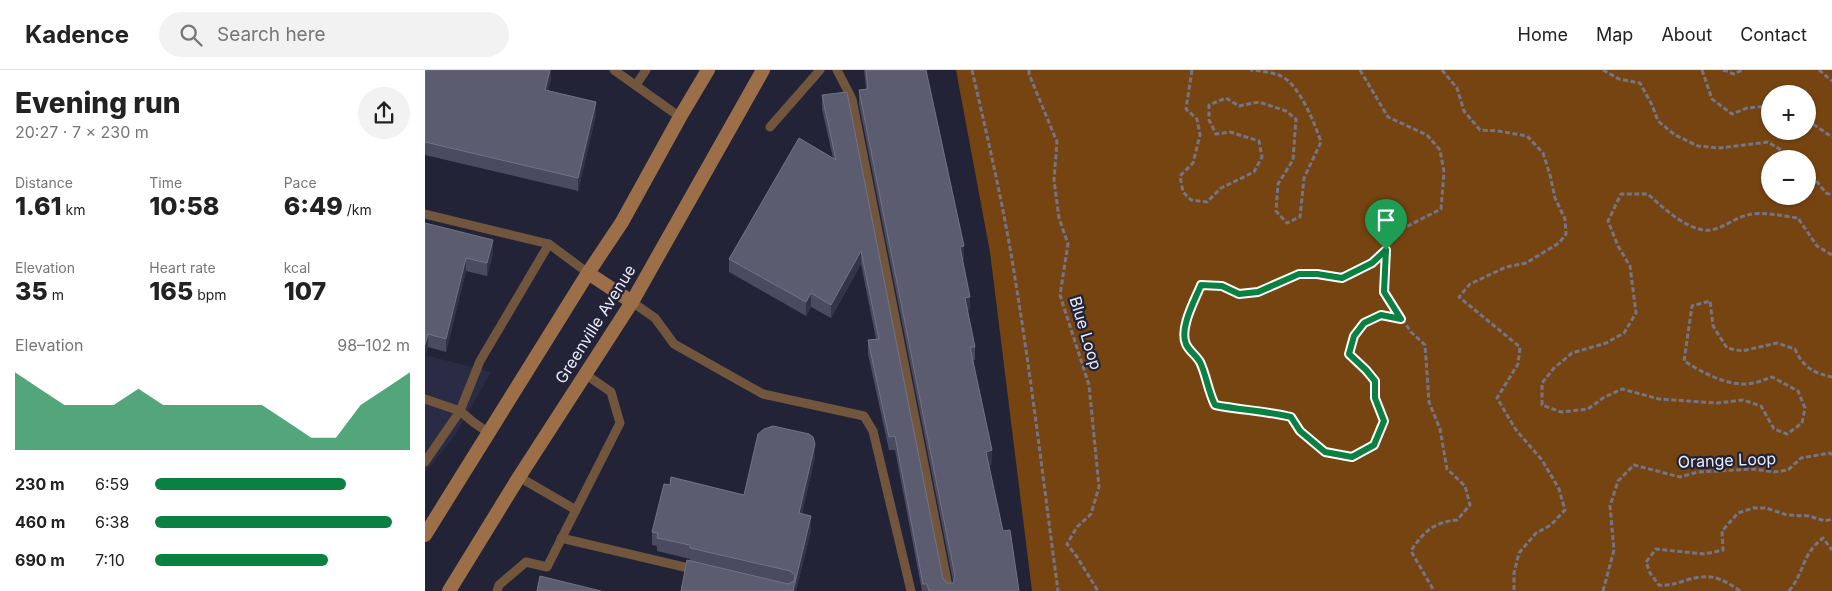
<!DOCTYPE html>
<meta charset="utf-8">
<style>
body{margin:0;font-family:Inter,sans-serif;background:#f2f2f2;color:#222;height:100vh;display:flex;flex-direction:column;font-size:19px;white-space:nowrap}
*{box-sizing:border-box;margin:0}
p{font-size:16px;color:#767676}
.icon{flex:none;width:28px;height:28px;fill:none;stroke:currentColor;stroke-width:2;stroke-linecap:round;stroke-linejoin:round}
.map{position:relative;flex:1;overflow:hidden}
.drawer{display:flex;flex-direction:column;background:#fff;width:425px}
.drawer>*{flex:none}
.controls{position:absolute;left:1336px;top:15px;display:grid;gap:10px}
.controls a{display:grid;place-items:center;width:55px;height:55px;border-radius:50%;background:#fff;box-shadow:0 1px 4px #0004;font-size:25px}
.pin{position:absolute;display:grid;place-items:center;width:42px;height:42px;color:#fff;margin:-51px -21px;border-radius:50% 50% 50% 0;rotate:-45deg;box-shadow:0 0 5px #0007}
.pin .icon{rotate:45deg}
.round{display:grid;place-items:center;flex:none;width:52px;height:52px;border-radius:26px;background:#f2f2f2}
.overview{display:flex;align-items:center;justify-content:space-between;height:85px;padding:0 15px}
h1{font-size:28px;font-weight:800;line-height:38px}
.stats{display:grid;grid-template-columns:repeat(3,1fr);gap:8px;height:85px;padding:5px 15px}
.stats div{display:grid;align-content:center}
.stats b{font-size:25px;font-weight:800}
.stats small{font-size:14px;font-weight:400}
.stats p{font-size:14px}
.chart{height:140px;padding:10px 15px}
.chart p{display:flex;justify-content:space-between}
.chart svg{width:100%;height:90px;margin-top:5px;fill:#0b8043;opacity:.7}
ul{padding:0 15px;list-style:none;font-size:16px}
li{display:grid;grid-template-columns:80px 60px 1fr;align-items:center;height:38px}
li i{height:12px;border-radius:6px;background:#0b8043}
header{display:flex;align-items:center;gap:30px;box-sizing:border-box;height:70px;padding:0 25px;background:#fff;border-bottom:1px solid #e0e0e0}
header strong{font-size:24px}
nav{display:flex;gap:28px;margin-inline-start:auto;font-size:18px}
.search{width:350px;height:45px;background:#f2f2f2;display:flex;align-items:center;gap:12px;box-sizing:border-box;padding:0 18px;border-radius:28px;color:#767676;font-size:19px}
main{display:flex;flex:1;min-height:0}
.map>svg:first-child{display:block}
</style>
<header>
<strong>Kadence</strong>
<div class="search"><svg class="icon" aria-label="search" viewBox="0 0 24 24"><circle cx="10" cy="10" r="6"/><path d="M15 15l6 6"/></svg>Search here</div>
<nav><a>Home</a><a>Map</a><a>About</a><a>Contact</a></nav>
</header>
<main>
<section class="drawer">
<div class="overview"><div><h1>Evening run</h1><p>20:27 · 7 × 230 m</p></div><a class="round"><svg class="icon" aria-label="share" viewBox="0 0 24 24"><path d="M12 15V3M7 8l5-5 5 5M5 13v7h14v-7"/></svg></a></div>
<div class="stats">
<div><p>Distance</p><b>1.61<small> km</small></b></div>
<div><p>Time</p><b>10:58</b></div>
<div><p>Pace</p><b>6:49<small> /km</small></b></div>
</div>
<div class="stats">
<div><p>Elevation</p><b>35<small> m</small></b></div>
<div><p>Heart rate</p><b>165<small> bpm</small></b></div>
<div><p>kcal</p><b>107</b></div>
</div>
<div class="chart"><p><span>Elevation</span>98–102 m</p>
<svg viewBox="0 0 160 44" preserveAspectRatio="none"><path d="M0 44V6L10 14L20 22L30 22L40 22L50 14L60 22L70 22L80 22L90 22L100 22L110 30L120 38L130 38L140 22L150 14L160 6V44z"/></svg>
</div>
<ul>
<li><b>230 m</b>6:59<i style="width:75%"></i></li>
<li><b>460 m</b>6:38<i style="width:93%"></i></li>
<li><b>690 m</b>7:10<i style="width:68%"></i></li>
</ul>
</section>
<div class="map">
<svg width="1407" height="521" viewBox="0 0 1407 521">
<rect width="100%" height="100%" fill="#222336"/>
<path fill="#2a2b44" d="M0,285l66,17 -35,62 -31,39z"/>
<path fill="#764410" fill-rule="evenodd" d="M531,0h876v521h-800l-42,-339zM1345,24h37v37h-37zM1345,89h37v37h-37z"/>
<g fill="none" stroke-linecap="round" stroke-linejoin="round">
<g stroke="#747586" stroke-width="3" stroke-dasharray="5 2.5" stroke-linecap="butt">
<path d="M547,0c16,69 32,138 43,208 17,104 29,209 43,313"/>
<path d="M604,0v4l28,68 -3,38 5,38 9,26 -8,51 29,90 10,102 -8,27 -14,13 -10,17 10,13 21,34"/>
<path d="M767,0l-6,39 11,10 3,16 -7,28 -13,13 3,16 8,8 16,2 14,-14 33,-16 8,-15 -3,-16 -29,-9 -14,2 -7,-14v-15l17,-7 13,8 20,-4 27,9 10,8 -3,41 -15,24 -2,27 11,12 13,-6 4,-39 17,-36c-6,-18 -22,-58 -40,-66 -10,-4 -20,-5 -31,-6"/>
<path d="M935,0l28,47 39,18 13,15 4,22 -3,37 -43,22 -12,19 -2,42 27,40 14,13 4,57 11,27 7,40 18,17 5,19 -13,15c-23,2 -34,12 -46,31l23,40"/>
<path d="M1017,0l15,18 7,23 16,19 18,1 29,5 16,17 7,22 5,23 10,21 1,15 -7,9 -33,20 -20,4 -36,17 -11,13 61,50 -2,17 -21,34 19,32 26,30 17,29 6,21 -14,15 -15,8 -17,20 -5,20v18"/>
<path d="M1178,0l16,9 21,4 12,22 6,16 17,14 23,11 22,2 48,-6 28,17"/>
<path d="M1277,0l10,29 20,15 15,-6 23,-2"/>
<path d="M1298,0l11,4 8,-4"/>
<path d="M1394,0l13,11"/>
<path d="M1382,50l25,17"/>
<path d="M1382,99l19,24 6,2"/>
<path d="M961,180l-14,13 -30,15 -25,-4h-18l-41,18 -19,2 -17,-8 -21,-1 -15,33 -1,24 6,11 8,7 9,30 7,15c25,5 51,6 76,12l9,14 26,21 26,5 22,-12 10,-24 -9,-23v-17l-9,-11 -17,-15 5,-19 10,-13 17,-8 21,4"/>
<path d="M1407,185l-15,-9 -19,-28c-15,-2 -36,-7 -51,-3 -12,3 -24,13 -36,15 -21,3 -48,-22 -63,-36h-27l-13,27 10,25 12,20 6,47 -12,20 -18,10 -34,10 -18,15 -12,15v22l19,7 27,-3 15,-11 19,-9 37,10 58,4 26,-3 18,6 13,23 13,5 15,-11 3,-15 -7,-17 -26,-14c-6,2 -12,5 -19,6 -24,5 -49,-10 -69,-22l8,-55 18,-5 3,25 14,22 15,3 35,-8 18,6c7,17 18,24 37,28"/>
<path d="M1178,521l11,-41 -4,-44 8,-25 16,-16 46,12 18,-5 20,-1 36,-2 20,3 14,-2 13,-12 29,-5 2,2"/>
<path d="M1315,521c-20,-14 -30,-18 -53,-11 -10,3 -17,6 -28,5l-9,-12 -4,-11 10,-13 49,5 18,-4 -1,-19 16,-18 15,-5h13l21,7 22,1 16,5 7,-2"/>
<path d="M1364,521c16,-19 12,-36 34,-53l9,12"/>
</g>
<g stroke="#71553d" stroke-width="9">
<path d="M189,0l66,47"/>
<path d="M412,0l15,29 97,492"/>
<path d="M211,15l10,-15"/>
<path d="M345,57l50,-57"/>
<path d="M0,144l124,30 -69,117 -20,50 -35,51"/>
<path d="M124,174l39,29"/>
<path d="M207,232l23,16 19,26 89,50 101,22 9,15 38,160"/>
<path d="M0,329l35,12 13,11 16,11"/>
<path d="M94,407l57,33"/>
<path d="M136,468l136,32"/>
<path d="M72,521l2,-6 27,-23 21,5 73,-144 -9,-31 -26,-18"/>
</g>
<g stroke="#9c6f48" stroke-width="14">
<path d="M163,203l44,29"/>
<path d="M0,465l163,-262 34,-51 58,-105 28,-47"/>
<path d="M24,521l70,-114 113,-175 131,-232"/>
</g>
</g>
<g fill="#4a4b60">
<path d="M0,0h126v9l-3,11 48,25 -18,76 -153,-36z"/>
<path d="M439,0h62l38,190h-2l8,50 -3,1 8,36v13h-2l19,104 -3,1 14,66 16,60h-97l-27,-141h-6l-21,-96v-14l8,-1 -15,-75 -30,54 -20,-11 -5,9 -77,-44v-13l104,-101 -11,-49v-14l121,484 4,4h6v-2l-94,-477v-14l7,-1z"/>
<path d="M0,153l68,30 -6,23 -21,-5 -20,81 -18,-5z"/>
<path d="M390,387l-13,57 9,16 -15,61h-115l9,-32 -33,-8v-5l-5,-1v-13l18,-47 74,10z"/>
</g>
<g fill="#333448">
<path d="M125,0h1v9l-6,24v-13z"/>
<path d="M171,32v13l-18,76v-13z"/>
<path d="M68,170v13l-6,23v-13z"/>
<path d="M539,176v14l-4,1v-14z"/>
<path d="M436,181v13l-30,54v-13z"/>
<path d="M41,188v13l-20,81v-13z"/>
<path d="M386,223v14l-5,9v-14z"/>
<path d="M545,227v13l-5,1v-13z"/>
<path d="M3,264v13l-3,11v-13z"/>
<path d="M390,374v13l-16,70v-14z"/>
<path d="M567,380v14l-6,1v-13z"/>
<path d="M386,446v14l-15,61h-3z"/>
</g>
<g fill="#5b5c70" stroke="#727386">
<path d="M0,0h125l-5,20 51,12 -18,76 -153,-36z"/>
<path d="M441,0h60l38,176 -4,1 10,50 -5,1 10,49h-5l22,103 -6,2 17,79 7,-1 9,61h-90l-2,-7h-4l-28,-148 -6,1 -21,-97 11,-1 -18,-88 -30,54 -20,-12 -5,9 -77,-43 70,-121 37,22 -14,-65 25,-3 96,487 4,4h6l2,-7 -96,-486 9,-1z"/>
<path d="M0,153l68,17 -6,23 -21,-5 -20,81 -18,-5 -3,11z"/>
<path d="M348,356l36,8 4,3 2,7 -16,69 12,3 -18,75h-112l6,-31 101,24 6,-3 1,-6 -5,-4 -100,-23v-3l-33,-7 1,-5 -6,-1 12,-48 6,1 1,-8 73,18 14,-61 6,-5z"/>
<path d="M115,506l61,15h-64z"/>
</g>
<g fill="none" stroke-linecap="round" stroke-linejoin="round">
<defs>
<path id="route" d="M961,180l-2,42 17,27 -20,-4 -17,8 -10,13 -5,18 17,16 9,11v17l9,23 -10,24 -22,12 -27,-5 -25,-21 -9,-14c-25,-6 -51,-7 -76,-12 -7,-14 -9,-31 -15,-43 -4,-7 -11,-11 -14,-18 -7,-16 9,-44 15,-59l21,1 17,8 19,-2 41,-18h18l25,4 30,-15z"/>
</defs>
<use href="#route" stroke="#fff" stroke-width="10"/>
<use href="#route" stroke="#0b8043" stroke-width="6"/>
</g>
<g text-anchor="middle" stroke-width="4.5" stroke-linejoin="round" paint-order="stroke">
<g font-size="16" fill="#ebecfa" stroke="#222336">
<text transform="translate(170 254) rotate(-58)" y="6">Greenville Avenue</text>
<text transform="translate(661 263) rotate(73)" y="6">Blue Loop</text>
<text transform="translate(1302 390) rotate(-2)" y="6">Orange Loop</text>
</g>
</g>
</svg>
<div class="controls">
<a>+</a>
<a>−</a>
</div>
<div class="pin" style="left:961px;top:180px;background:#1e9e55"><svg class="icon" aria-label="arrive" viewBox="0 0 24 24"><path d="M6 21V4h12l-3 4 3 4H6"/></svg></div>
</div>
</main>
